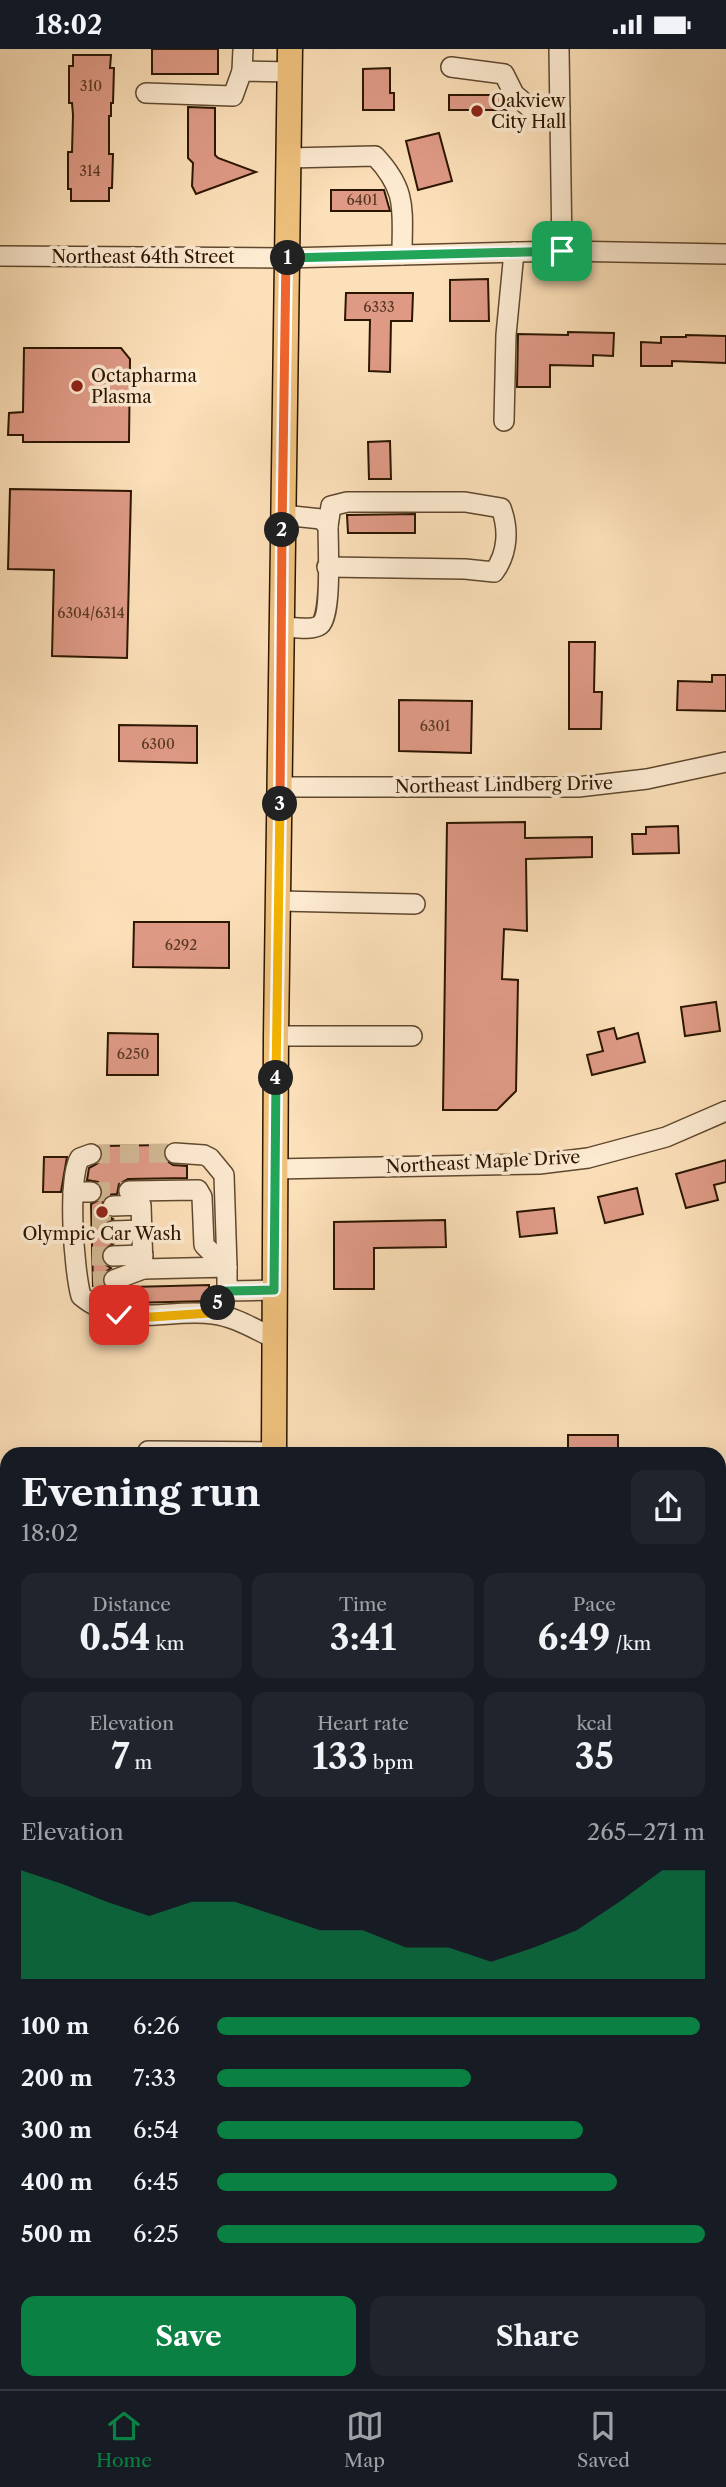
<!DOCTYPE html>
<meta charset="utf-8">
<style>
body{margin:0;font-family:"Libre Caslon Text",serif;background:#20242c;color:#f1f3f6;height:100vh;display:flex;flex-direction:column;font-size:26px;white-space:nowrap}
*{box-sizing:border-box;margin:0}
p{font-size:23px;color:#9ea1a6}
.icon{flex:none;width:38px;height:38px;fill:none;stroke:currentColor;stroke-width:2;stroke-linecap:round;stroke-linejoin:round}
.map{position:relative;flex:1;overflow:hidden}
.panel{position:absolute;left:0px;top:1398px;width:726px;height:943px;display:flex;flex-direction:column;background:#171b24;border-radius:21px 21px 0 0;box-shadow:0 7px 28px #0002}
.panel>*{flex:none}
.pin{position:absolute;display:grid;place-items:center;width:60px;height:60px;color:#fff;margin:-30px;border-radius:14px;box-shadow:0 4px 10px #0006}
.km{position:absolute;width:35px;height:35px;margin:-18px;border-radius:50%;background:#222;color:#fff;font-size:19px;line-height:35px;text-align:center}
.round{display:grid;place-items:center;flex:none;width:74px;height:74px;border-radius:14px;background:#20242c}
.head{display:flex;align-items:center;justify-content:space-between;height:119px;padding:0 21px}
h1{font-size:38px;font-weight:700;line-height:52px}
.metrics{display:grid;grid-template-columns:repeat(3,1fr);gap:10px;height:119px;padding:7px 21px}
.metrics div{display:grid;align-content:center;border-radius:14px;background:#20242c;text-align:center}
.metrics b{font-size:35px;font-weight:700}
.metrics small{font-size:19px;font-weight:400}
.metrics p{font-size:19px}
.chart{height:196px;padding:14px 21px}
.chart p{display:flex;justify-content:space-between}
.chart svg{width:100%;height:126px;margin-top:7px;fill:#0b8043;opacity:.7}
.button{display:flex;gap:14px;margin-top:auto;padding:14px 21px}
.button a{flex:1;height:80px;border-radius:14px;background:#0b8043;color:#fff;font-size:28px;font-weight:700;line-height:80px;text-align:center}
.button a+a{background:#20242c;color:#f1f3f6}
ul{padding:0 21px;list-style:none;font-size:23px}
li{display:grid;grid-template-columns:112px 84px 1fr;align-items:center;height:52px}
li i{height:18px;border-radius:9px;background:#0b8043}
.status{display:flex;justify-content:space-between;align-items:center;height:49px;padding:0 35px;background:#171b24;direction:ltr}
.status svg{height:19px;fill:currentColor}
.menu{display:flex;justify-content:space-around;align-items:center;height:98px;border-top:2px solid #363941;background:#171b24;font-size:19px;color:#9ea1a6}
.menu a{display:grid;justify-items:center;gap:4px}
.menu .current{color:#0b8043}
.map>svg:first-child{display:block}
</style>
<div class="status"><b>18:02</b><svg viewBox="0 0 49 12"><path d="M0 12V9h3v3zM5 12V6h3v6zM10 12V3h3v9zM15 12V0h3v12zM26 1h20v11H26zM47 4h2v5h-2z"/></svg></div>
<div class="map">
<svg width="726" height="2340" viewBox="0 0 726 2340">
<rect width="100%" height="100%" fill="#fce0b9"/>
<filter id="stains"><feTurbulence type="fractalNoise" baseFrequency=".00286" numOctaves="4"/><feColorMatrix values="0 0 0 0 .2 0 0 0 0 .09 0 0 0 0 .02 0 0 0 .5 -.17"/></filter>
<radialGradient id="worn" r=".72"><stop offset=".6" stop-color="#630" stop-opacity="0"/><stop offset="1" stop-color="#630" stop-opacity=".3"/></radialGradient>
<g fill="#df9a86" stroke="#2b1600" stroke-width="2">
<rect x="152" y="0" width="66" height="25"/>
<path d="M73,6h38l-1,13h4l-1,35h-2v13h-2v38h4l-1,34h-3v13h-38v-12h-3v-37h4l1,-37 -1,-12h-3v-37h4z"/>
<path d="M390,19v25h4v17h-31v-41z"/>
<path d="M449,46h52l6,9v6h-58z"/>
<path d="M188,58l27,1v47l3,3 38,14 -60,22 -4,-8 1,-23 -5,-5z"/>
<path d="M439,84l13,48 -34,9 -12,-49z"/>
<path d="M331,141h53l6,21h-59z"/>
<path d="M488,230l1,42h-39v-41z"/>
<path d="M346,244h67l-1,28h-21l-1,51 -21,-1 1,-51h-25z"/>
<path d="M568,283l46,1 -1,23 -20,-1v11l-43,-1v22h-33l1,-53 50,1z"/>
<path d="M686,286l40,1v27l-54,-2v5h-31v-24l20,1v-6h25z"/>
<path d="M24,299h97l9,11 -1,83h-106v-7h-15l1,-22 14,-1z"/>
<path d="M390,392l1,38h-22l-1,-37z"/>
<path d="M10,440l121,2 -4,167 -75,-2 2,-86 -46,-1z"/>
<path d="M415,465v19h-67l-1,-18z"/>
<path d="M569,593h26l-1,50h8l-1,37h-32z"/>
<path d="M712,626h14v36l-49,-1 1,-29 34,1z"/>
<path d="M399,651l73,1 -1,52 -72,-2z"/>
<path d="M119,676l78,1v37l-78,-2z"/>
<path d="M525,773v16l67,-1v20l-66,2 1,72 -23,-2 -2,50 16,1 -2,111 -19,19h-54l4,-287z"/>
<path d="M678,777l1,27 -46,1 -1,-20h14v-7z"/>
<path d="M134,873h95v46l-96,-1z"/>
<path d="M716,953l4,29 -35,5 -4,-29z"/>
<path d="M614,979l3,11 21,-6 7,29 -53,13 -5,-20 16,-4 -5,-19z"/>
<path d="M108,984l50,1v41h-51z"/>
<path d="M166,1096l-3,6 1,8 9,6 14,1v12l-59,1 -9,5 -2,10 -10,1 -4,5 -1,12 11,7 -10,6 -2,7 2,6 10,6 -10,6 -2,7 2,6 8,5 -7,5 -2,6 1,7h-10l-2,-82 10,-5 2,-8 -5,-9 -11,-2 2,-12 11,-6 3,-5 -3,-11z"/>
<path d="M44,1108h23l-6,35h-18z"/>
<path d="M726,1111v22l-12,3 4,15 -32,8 -10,-34z"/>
<path d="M637,1139l6,26 -38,9 -7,-26z"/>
<path d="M554,1159l3,25 -37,4 -3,-25z"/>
<path d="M445,1171l1,27 -72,1v41h-40v-67z"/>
<path d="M209,1236v16l-80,2 -10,-2v-10l11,-4z"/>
<rect x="568" y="1386" width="50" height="19"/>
</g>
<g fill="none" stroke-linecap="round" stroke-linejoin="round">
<g stroke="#d2b894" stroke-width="19" stroke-dasharray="19 10" stroke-linecap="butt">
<path d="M91,1105l84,-1"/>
<path d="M91,1143l38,-1"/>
<path d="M92,1169h21"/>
<path d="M92,1207h21"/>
<path d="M93,1232l21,-1"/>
</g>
<defs>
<g id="minor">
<path d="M559,0l3,202"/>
<path d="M451,18l53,7 10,20 15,13 31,2"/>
<path d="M242,22l1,-22"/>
<path d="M146,44l87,3 9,-25 48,1"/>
<path d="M288,109l87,-2c33,35 27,54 27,99"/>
<path d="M0,207l286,2 276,-7 164,3"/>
<path d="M504,372l2,-86 8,-83"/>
<path d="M327,518l138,2 29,3c14,-19 15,-43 7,-64l-36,-6h-118l-16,4 -3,20"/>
<path d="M281,578c10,0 31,4 39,-2 12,-9 8,-82 8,-99l-7,-7 -38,-4"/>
<path d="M280,738h298l69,-8 79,-17"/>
<path d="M279,852l136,3"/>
<path d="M276,987h136"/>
<path d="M175,1104l29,2 6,3 14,17 3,92"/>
<path d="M91,1105l-11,4c-13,20 -6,113 1,138 41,34 86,12 132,18 23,3 41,15 61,24"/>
<path d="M274,1120l265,-5 49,-6 78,-21 60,-26"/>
<path d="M129,1142l69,-1 4,7 2,48 9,9"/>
<path d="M73,1143h18"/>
<path d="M113,1157l28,-1 2,64 84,-2v24l47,-1"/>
<path d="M113,1182l29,-1"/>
<path d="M113,1207l30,-1"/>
<path d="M114,1231l29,-11"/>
<path d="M148,1402l126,1"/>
<path d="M0,1857h7"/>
<path d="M719,1858h7"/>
<path d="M719,2142l7,-3"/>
<path d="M378,2334l6,6"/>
</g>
<g id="major">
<path d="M274,1405l2,-418 14,-987"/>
<path d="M261,2340v-6"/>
</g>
</defs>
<use href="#minor" stroke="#5f482e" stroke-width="22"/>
<use href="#major" stroke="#2b1600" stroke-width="27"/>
<use href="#minor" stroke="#fdebd2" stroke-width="19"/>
<use href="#major" stroke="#eec07c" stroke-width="24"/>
</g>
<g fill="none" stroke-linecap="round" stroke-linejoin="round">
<defs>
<path id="split-1" d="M288,209l274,-7"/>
<path id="split-2" d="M282,481l4,-272h2"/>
<path id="split-3" d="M280,755l2,-274"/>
<path id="split-4" d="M276,1029l4,-274"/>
<path id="split-5" d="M218,1254l9,-12 47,-1 2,-212"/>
<path id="split-6" d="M119,1266l32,2 59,-4 8,-10"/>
</defs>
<use href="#split-1" stroke="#fff" stroke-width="14"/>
<use href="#split-2" stroke="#fff" stroke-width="14"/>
<use href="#split-3" stroke="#fff" stroke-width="14"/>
<use href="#split-4" stroke="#fff" stroke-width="14"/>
<use href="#split-5" stroke="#fff" stroke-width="14"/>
<use href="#split-6" stroke="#fff" stroke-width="14"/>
<use href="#split-1" stroke="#22a559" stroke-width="9"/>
<use href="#split-2" stroke="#f0652b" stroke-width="9"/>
<use href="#split-3" stroke="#f0652b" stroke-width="9"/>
<use href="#split-4" stroke="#f5b400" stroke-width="9"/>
<use href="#split-5" stroke="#22a559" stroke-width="9"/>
<use href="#split-6" stroke="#f5b400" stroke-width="9"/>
</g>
<g fill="#8f2418" stroke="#fdebd2" stroke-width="2.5">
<circle cx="477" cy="62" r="7"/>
<circle cx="77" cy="337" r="7"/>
<circle cx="102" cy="1163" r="7"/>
</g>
<g text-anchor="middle" stroke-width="7" stroke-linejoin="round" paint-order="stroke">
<g font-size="14" fill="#583722">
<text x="91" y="42">310</text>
<text x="90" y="127">314</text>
<text x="362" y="156">6401</text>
<text x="379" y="263">6333</text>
<text x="91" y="569">6304/6314</text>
<text x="435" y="682">6301</text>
<text x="158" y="700">6300</text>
<text x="181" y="901">6292</text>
<text x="133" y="1010">6250</text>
</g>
<g font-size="18" fill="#2b1600" stroke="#fdebd2" text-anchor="start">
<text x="491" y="58">Oakview<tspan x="491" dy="21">City Hall</tspan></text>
<text x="91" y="333">Octapharma<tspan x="91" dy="21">Plasma</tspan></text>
<text x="102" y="1191" text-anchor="middle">Olympic Car Wash</text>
</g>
<g font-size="18" fill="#2b1600" stroke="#fdebd2">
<text x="143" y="214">Northeast 64th Street</text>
<text transform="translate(504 736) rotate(-1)" y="6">Northeast Lindberg Drive</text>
<text transform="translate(483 1113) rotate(-3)" y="6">Northeast Maple Drive</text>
</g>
</g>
<rect width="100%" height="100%" filter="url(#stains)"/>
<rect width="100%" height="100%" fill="url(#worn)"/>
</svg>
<div class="pin" style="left:562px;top:202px;background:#1e9e55"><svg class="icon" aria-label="arrive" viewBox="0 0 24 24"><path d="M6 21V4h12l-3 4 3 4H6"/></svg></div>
<div class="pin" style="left:119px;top:1266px;background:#d93025"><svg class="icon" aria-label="check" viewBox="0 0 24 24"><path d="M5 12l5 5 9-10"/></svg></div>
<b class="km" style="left:288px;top:209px">1</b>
<b class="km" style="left:282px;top:481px">2</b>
<b class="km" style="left:280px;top:755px">3</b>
<b class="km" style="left:276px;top:1029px">4</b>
<b class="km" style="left:218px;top:1254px">5</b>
<section class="panel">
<div class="head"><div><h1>Evening run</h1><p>18:02</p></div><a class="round"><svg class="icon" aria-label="share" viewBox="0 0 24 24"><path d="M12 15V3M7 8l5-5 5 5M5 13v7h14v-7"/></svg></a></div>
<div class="metrics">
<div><p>Distance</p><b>0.54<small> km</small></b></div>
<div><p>Time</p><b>3:41</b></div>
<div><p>Pace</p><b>6:49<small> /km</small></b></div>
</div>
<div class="metrics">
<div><p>Elevation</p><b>7<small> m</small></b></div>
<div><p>Heart rate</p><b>133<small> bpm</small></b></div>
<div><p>kcal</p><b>35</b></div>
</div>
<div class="chart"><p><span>Elevation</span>265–271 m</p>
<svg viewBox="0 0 160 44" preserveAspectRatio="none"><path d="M0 44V6L10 11L20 17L30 22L40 17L50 17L60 22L70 27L80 27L90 33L100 33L110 38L120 33L130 27L140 17L150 6L160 6V44z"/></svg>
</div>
<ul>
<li><b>100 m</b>6:26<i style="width:99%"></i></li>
<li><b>200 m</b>7:33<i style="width:52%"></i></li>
<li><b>300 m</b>6:54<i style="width:75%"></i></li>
<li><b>400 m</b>6:45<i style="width:82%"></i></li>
<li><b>500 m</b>6:25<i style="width:100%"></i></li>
</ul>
<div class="button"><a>Save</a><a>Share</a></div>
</section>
</div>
<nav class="menu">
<a class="current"><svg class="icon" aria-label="home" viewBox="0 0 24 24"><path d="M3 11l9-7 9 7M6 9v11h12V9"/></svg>Home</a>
<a><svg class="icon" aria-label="map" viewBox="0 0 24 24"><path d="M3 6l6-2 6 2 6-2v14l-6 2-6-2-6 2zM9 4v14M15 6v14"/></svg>Map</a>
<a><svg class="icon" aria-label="saved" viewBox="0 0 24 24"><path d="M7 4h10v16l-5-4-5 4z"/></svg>Saved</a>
</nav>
